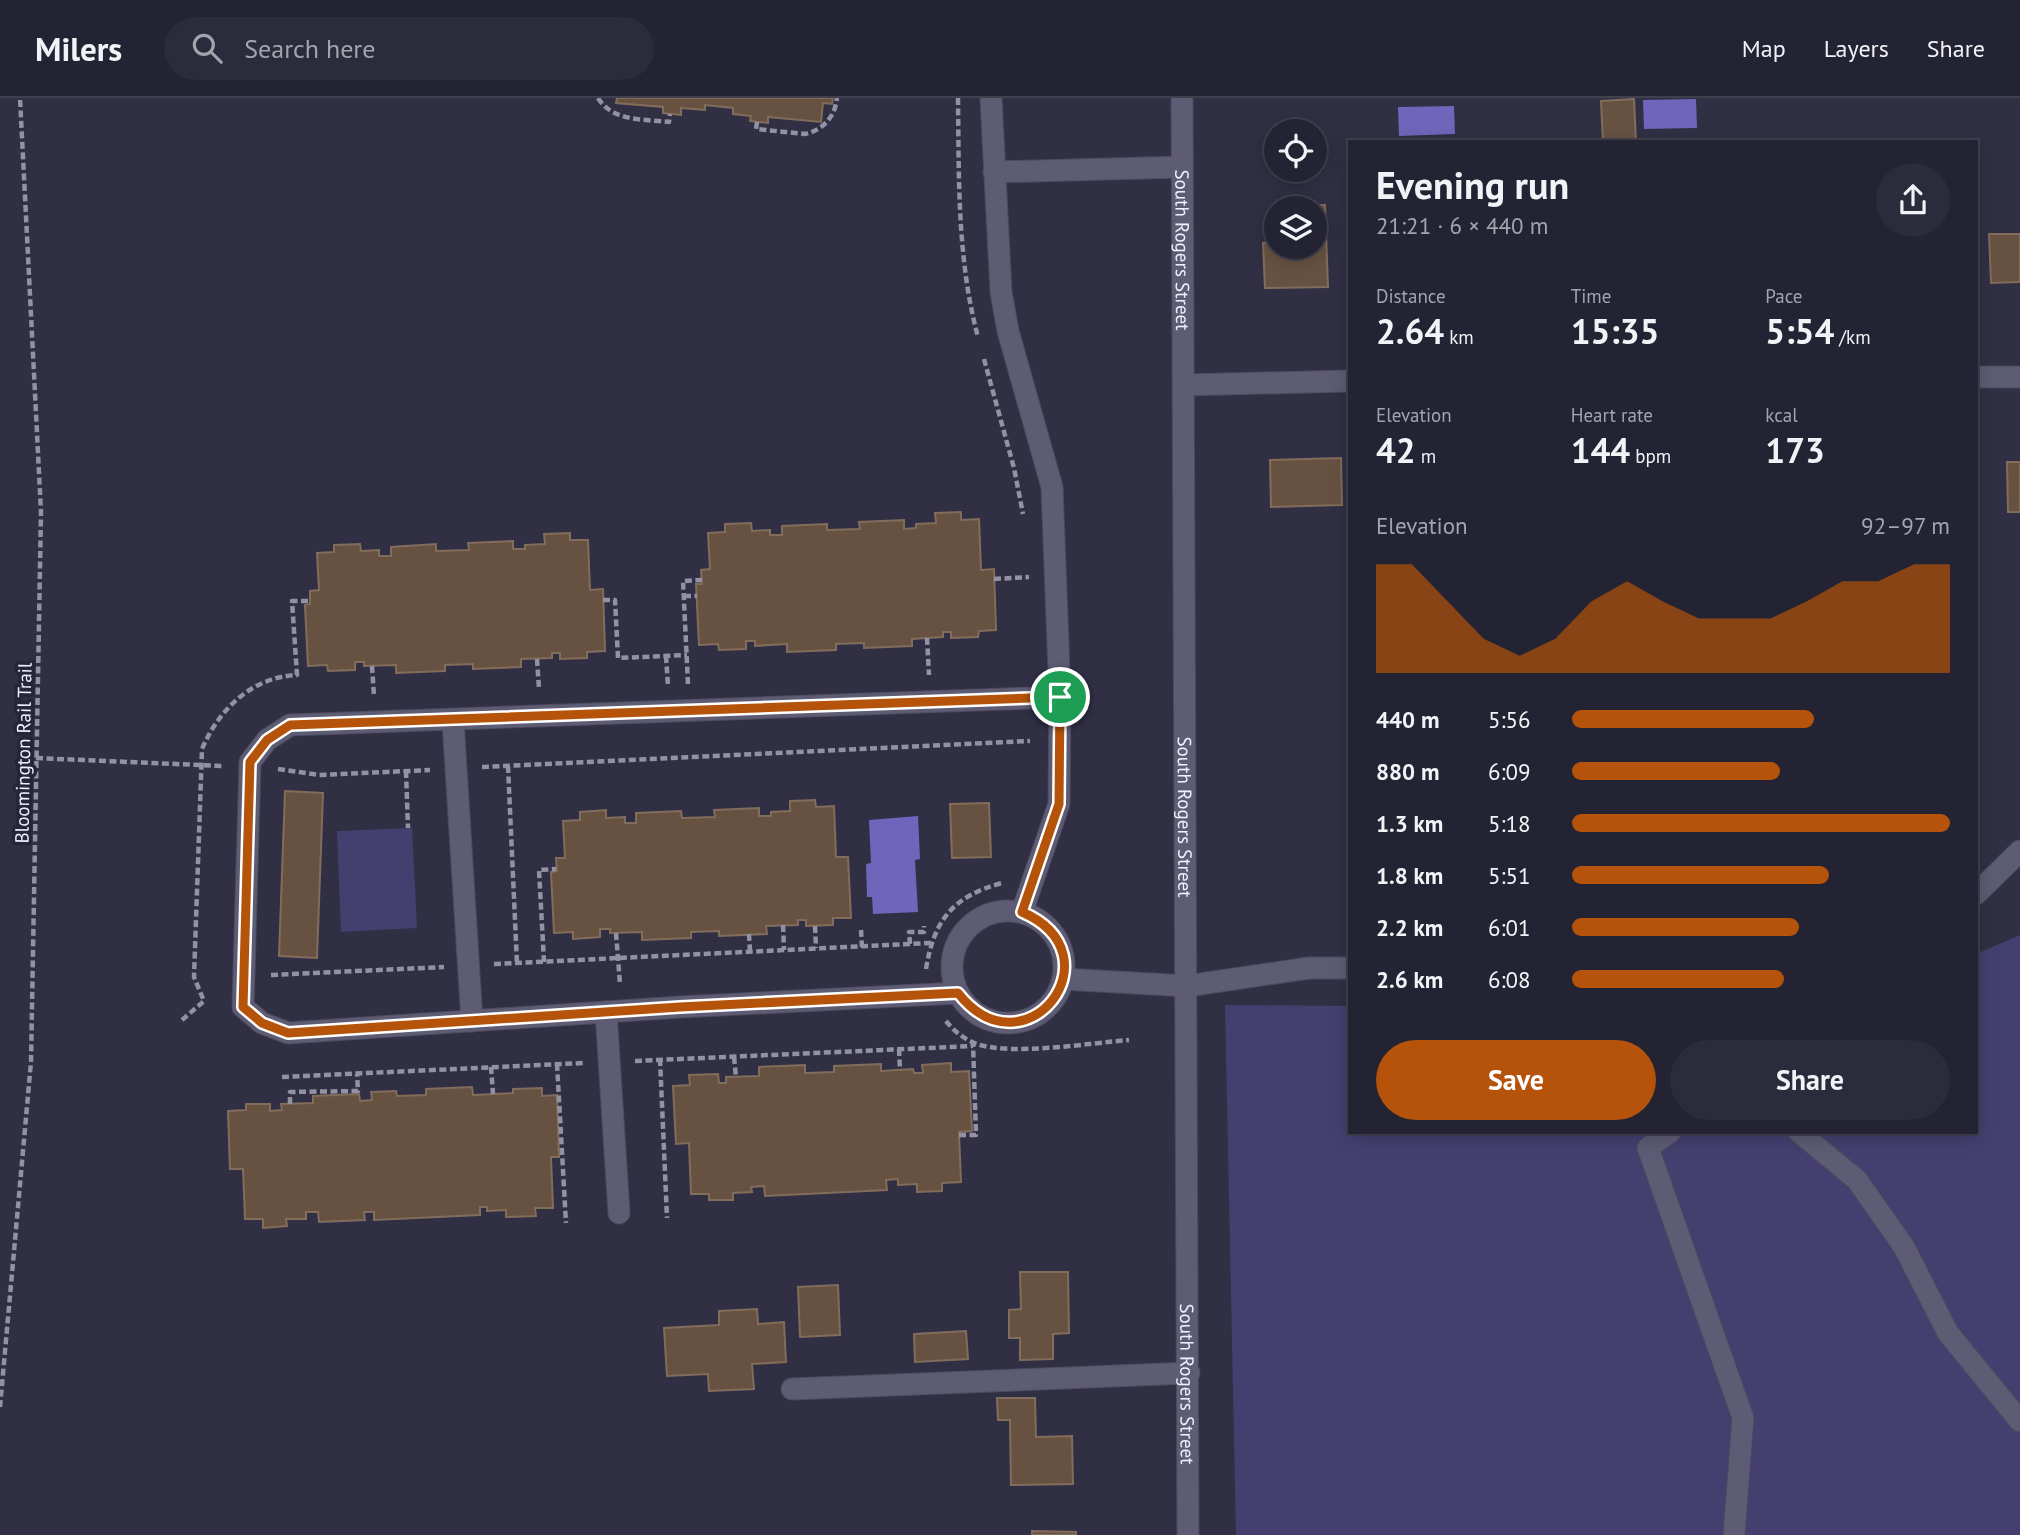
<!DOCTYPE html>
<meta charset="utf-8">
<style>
body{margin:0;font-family:"PT Sans",sans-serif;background:#2c2b3b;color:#f1f3f6;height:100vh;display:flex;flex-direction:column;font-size:26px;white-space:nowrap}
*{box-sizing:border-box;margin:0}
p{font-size:23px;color:#a3a4ac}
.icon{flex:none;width:38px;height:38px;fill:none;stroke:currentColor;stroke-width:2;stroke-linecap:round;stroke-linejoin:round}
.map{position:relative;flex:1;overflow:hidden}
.panel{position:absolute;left:1348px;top:42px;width:630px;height:994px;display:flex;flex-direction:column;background:#242333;border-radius:0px;box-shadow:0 4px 18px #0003,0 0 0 2px #41404e}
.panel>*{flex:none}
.tools{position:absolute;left:1264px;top:21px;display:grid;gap:14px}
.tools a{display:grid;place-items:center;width:63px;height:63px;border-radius:50%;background:#242333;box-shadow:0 4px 18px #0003,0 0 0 2px #41404e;font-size:35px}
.pin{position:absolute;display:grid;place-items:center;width:60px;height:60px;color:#fff;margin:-30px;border:4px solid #fff;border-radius:50%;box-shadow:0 2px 7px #0007}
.round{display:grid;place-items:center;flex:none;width:74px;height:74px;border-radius:37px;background:#2c2b3b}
.headline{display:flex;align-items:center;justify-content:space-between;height:119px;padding:0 28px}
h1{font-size:38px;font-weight:600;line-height:52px}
.figures{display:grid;grid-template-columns:repeat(3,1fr);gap:10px;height:119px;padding:7px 28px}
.figures div{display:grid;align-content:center}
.figures b{font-size:35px;font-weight:600}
.figures small{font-size:19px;font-weight:400}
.figures p{font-size:19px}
.chart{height:196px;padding:14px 28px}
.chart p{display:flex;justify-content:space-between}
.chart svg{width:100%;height:126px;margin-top:7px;fill:#b45309;opacity:.7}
.primary-button{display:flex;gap:14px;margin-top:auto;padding:14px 28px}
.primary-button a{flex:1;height:80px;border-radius:42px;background:#b45309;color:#fff;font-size:28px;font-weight:600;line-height:80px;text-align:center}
.primary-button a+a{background:#2c2b3b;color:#f1f3f6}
ul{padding:0 28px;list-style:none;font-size:23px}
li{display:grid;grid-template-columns:112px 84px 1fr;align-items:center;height:52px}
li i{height:18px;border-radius:9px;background:#b45309}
header{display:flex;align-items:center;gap:42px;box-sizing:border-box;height:98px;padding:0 35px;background:#242333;border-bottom:2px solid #41404e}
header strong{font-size:33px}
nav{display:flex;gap:38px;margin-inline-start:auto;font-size:24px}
.search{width:490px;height:63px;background:#2c2b3b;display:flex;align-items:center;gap:18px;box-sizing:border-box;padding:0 24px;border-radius:38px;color:#a3a4ac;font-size:26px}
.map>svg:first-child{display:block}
</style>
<header>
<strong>Milers</strong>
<div class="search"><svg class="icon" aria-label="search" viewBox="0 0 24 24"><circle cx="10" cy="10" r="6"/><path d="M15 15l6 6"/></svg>Search here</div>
<nav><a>Map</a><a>Layers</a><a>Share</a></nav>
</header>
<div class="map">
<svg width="2020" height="1437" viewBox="0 0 2020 1437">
<rect width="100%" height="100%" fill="#302f44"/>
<g fill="#453f6f">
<path d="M412,730l5,100 -76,4 -4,-101z"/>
<path d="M2020,837v600h-784l-11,-530 124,1v126h627v-178z"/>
</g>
<g fill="#7065ba">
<path d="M1696,1l1,29 -53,1 -1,-29z"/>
<path d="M1454,8l1,28 -56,2 -1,-29z"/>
<path d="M918,718l2,43 -5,1 3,52 -45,2 -1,-17h-5l-1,-33 5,-1 -2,-43z"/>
</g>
<g fill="#675242" stroke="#826c5b" stroke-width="2">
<path d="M617,0h216l-1,6 -9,-1 -2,19 -53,-5v6l-18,-2 1,-5 -18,-2v-6l-28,-3v5l-24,-2v7l-18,-2v-6l-47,-4z"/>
<path d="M1634,1l2,43h-33l-2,-41z"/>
<path d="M1325,107l3,82 -63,1 -2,-45 13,-1v5h38v-39h-23v-2z"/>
<path d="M1989,136h31v48l-29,1z"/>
<path d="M1341,360l1,47 -71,2 -1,-47z"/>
<path d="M2007,364h13v50h-12z"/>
<path d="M961,414v8l18,-1 2,51 13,-1 2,61 -17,1 -1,6 -27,1v-6h-8v5l-31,2v7l-48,2v-5l-28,1v6l-49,2v-8l-32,2v-5h-9v8l-27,1 -1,-6 -19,1 -3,-61h6l-1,-14 9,-1 -2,-36 17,-1v-8l26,-1 1,8 18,-1v5h12v-9l45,-2v6l33,-1 -1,-7 45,-2v9l12,-1v-4l20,-1 -1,-10z"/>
<path d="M570,435v7h18l2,50 13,-1 2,62 -18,1v6l-27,1v-6h-8v5l-31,1v8l-48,2v-5l-28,1v6l-49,2v-8l-32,1v-4h-9v8l-27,1 -1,-6 -19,1 -3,-61 5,-1v-13l9,-1 -2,-37 17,-1v-7l26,-1 1,7 18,-1v6h12v-9l45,-3v7l33,-1 -1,-7 45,-2v8h12v-4l20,-1 -1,-10z"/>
<path d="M285,693l38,2 -6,165 -38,-2z"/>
<path d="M815,702l1,7 18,-1 2,51h12l3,61h-18v7l-27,1v-6h-8v5l-32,1 1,8 -48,2v-5l-28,1v6l-49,2v-8l-32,1v-4h-10v8l-27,2v-7l-19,1 -3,-61 6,-1 -1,-13h9l-2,-37 17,-1v-8l26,-2v8l19,-1v6h11v-10l45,-2 1,7 33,-1 -1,-7 45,-2v8h12v-4l19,-1v-10z"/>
<path d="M989,705l2,54 -39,1 -2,-54z"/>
<path d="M951,965v9l18,-1 3,60 -13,1 2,50 -19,1v8l-25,1v-8l-19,1v-6l-12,1 1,10 -122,6 -1,-10 -13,1 1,5 -19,1v7h-24v-6h-18l-2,-51 -13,1 -3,-58 17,-1 -1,-10 29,-1 1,9h7v-6l33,-1v-9l46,-2v8l29,-1v-6l47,-2v7l32,-2 1,4h9l-1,-8z"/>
<path d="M472,989l1,8 40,-2v-4l29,-1v8l15,-1 2,62h-8l2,51h-18l1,8 -30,1v-7l-19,1v-4h-7v8l-106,5v-8h-10l1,8 -46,2 -1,-10h-12v7h-20l1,7 -24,2v-9h-18l-2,-50h-13l-2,-58 18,-1v-6h24v7l12,-1 -1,-6 32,-1v-7l46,-2 1,7 12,-1 -1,-8 25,-1 1,5 29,-1v-6z"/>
<path d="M1020,1174h48l1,61 -16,1v25l-33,1v-22h-11v-28l12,-1z"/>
<path d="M838,1187l2,50 -40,2 -2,-50z"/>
<path d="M757,1211l1,15 26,-2 2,40 -34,2 2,25 -45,2 -1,-17 -41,2 -3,-48 55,-3v-14z"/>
<path d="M966,1233l2,28 -53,3 -1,-28z"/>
<path d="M997,1300h38l1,39 36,-1 1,48 -62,1 -1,-65h-12z"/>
<path d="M1032,1433l44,1v3h-44z"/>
</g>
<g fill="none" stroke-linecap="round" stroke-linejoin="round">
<defs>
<g id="minor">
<path d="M991,0l10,194 7,39 44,156 8,210 -1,107 -37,108"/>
<path id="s1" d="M1182,0l6,1437"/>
<path d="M994,74l188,-5"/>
<path d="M1976,279h44"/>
<path d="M1184,287l165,-4"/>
<path d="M453,623l19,300"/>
<path d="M1976,796l44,-43"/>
<circle cx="1008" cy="869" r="56"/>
<path d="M1063,881l124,7 122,-18h40"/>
<path d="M958,895l-278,14 -392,26 -26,-10 -19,-16 7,-245 17,-22 23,-15 770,-28"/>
<path d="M606,914l13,201"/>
<path d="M1670,1034l-22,16 95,270 -9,117"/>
<path d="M1799,1034l58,48 47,67 44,86 72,88"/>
<path d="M792,1291l397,-16"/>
</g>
</defs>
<use href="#minor" stroke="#4c4a5d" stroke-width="23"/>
<g stroke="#9292a3" stroke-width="4.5" stroke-dasharray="7 3.5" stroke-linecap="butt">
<path d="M598,0c15,24 46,21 71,24l1,-8"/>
<path d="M958,0c1,79 -1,162 20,239"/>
<path d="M757,24l-1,7 49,5c18,-4 30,-17 32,-36"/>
<path d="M984,261l30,109 9,46"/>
<path d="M994,481l35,-2"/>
<path d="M684,498h13"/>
<path d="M603,502h12l3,58 69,-3"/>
<path d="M927,540l2,37"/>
<path d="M666,558l2,30"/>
<path d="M537,561l2,30"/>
<path d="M372,568l2,30"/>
<path d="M688,586l-5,-103 19,-1"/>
<path d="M36,660l187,8"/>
<path d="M508,668l9,198"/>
<path d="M482,669l548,-26"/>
<path d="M278,671l41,6 111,-5"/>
<path d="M406,673l2,57"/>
<path d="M783,827l1,25"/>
<path d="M815,828l1,22"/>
<path d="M861,832l1,17"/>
<path d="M616,835l4,51"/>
<path d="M749,836l1,18"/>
<path d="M910,846l-1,-12h15v-6"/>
<path d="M544,864l-5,-92 17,-1"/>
<path d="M494,866l437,-21"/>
<path d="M926,871c8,-49 27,-73 76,-86"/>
<path d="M271,877l173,-8"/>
<path d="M182,922l22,-19 -10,-24 8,-228c17,-40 50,-72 95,-74l-5,-74h19"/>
<path d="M946,923c8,10 19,19 31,23 35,12 113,-1 152,-4"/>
<path d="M899,951l1,21"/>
<path d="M734,959l2,20"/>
<path d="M660,961l7,159"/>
<path d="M635,963l338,-15"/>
<path d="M557,966l9,159"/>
<path d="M491,969l2,27"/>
<path d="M282,979l302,-14"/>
<path d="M290,1006v-12l68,-1 -1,-17"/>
<path d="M959,1037h17l-3,-92"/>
<path d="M0,1309l31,-345 10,-550 -21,-414"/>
</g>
<use href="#minor" stroke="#5e5c74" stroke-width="21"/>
</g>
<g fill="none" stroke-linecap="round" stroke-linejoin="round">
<defs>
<path id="route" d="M1060,599l-1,107 -37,108c99,43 3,166 -64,81l-278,14 -392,26 -26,-10 -19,-16 7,-245 17,-22 23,-15z"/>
</defs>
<use href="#route" stroke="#fff" stroke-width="14"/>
<use href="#route" stroke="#b45309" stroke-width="9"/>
</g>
<g text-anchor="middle" stroke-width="7" stroke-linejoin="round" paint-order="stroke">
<g font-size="19" fill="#efeffd" stroke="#262539">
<text dy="7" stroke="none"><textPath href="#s1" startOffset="152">South Rogers Street</textPath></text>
<text transform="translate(23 655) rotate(-89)" y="7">Bloomington Rail Trail</text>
<text dy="7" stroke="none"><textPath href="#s1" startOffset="719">South Rogers Street</textPath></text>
<text dy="7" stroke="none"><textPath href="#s1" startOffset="1286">South Rogers Street</textPath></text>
</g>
</g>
</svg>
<div class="tools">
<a><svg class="icon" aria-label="locate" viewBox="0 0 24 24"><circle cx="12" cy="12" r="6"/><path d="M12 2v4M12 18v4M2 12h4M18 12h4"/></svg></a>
<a><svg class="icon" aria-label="layers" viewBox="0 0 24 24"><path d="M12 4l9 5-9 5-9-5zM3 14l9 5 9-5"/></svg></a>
</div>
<div class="pin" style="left:1060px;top:599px;background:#1e9e55"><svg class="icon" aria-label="arrive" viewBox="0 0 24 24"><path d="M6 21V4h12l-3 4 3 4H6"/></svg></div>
<section class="panel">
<div class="headline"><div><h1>Evening run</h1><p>21:21 · 6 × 440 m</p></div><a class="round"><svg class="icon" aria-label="share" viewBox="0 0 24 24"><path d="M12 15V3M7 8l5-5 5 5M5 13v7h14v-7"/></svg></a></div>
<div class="figures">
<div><p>Distance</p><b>2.64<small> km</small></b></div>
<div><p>Time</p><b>15:35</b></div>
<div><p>Pace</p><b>5:54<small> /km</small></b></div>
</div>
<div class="figures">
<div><p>Elevation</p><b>42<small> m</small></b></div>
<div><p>Heart rate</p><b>144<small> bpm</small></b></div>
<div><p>kcal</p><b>173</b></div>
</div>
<div class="chart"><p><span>Elevation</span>92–97 m</p>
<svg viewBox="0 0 160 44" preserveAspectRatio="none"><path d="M0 44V6L10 6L20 19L30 32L40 38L50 32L60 19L70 12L80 19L90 25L100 25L110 25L120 19L130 12L140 12L150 6L160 6V44z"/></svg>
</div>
<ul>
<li><b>440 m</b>5:56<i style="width:64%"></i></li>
<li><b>880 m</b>6:09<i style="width:55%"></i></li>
<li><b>1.3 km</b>5:18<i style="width:100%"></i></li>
<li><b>1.8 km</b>5:51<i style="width:68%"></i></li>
<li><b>2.2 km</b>6:01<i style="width:60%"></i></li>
<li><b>2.6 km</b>6:08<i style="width:56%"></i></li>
</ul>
<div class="primary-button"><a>Save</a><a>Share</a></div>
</section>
</div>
